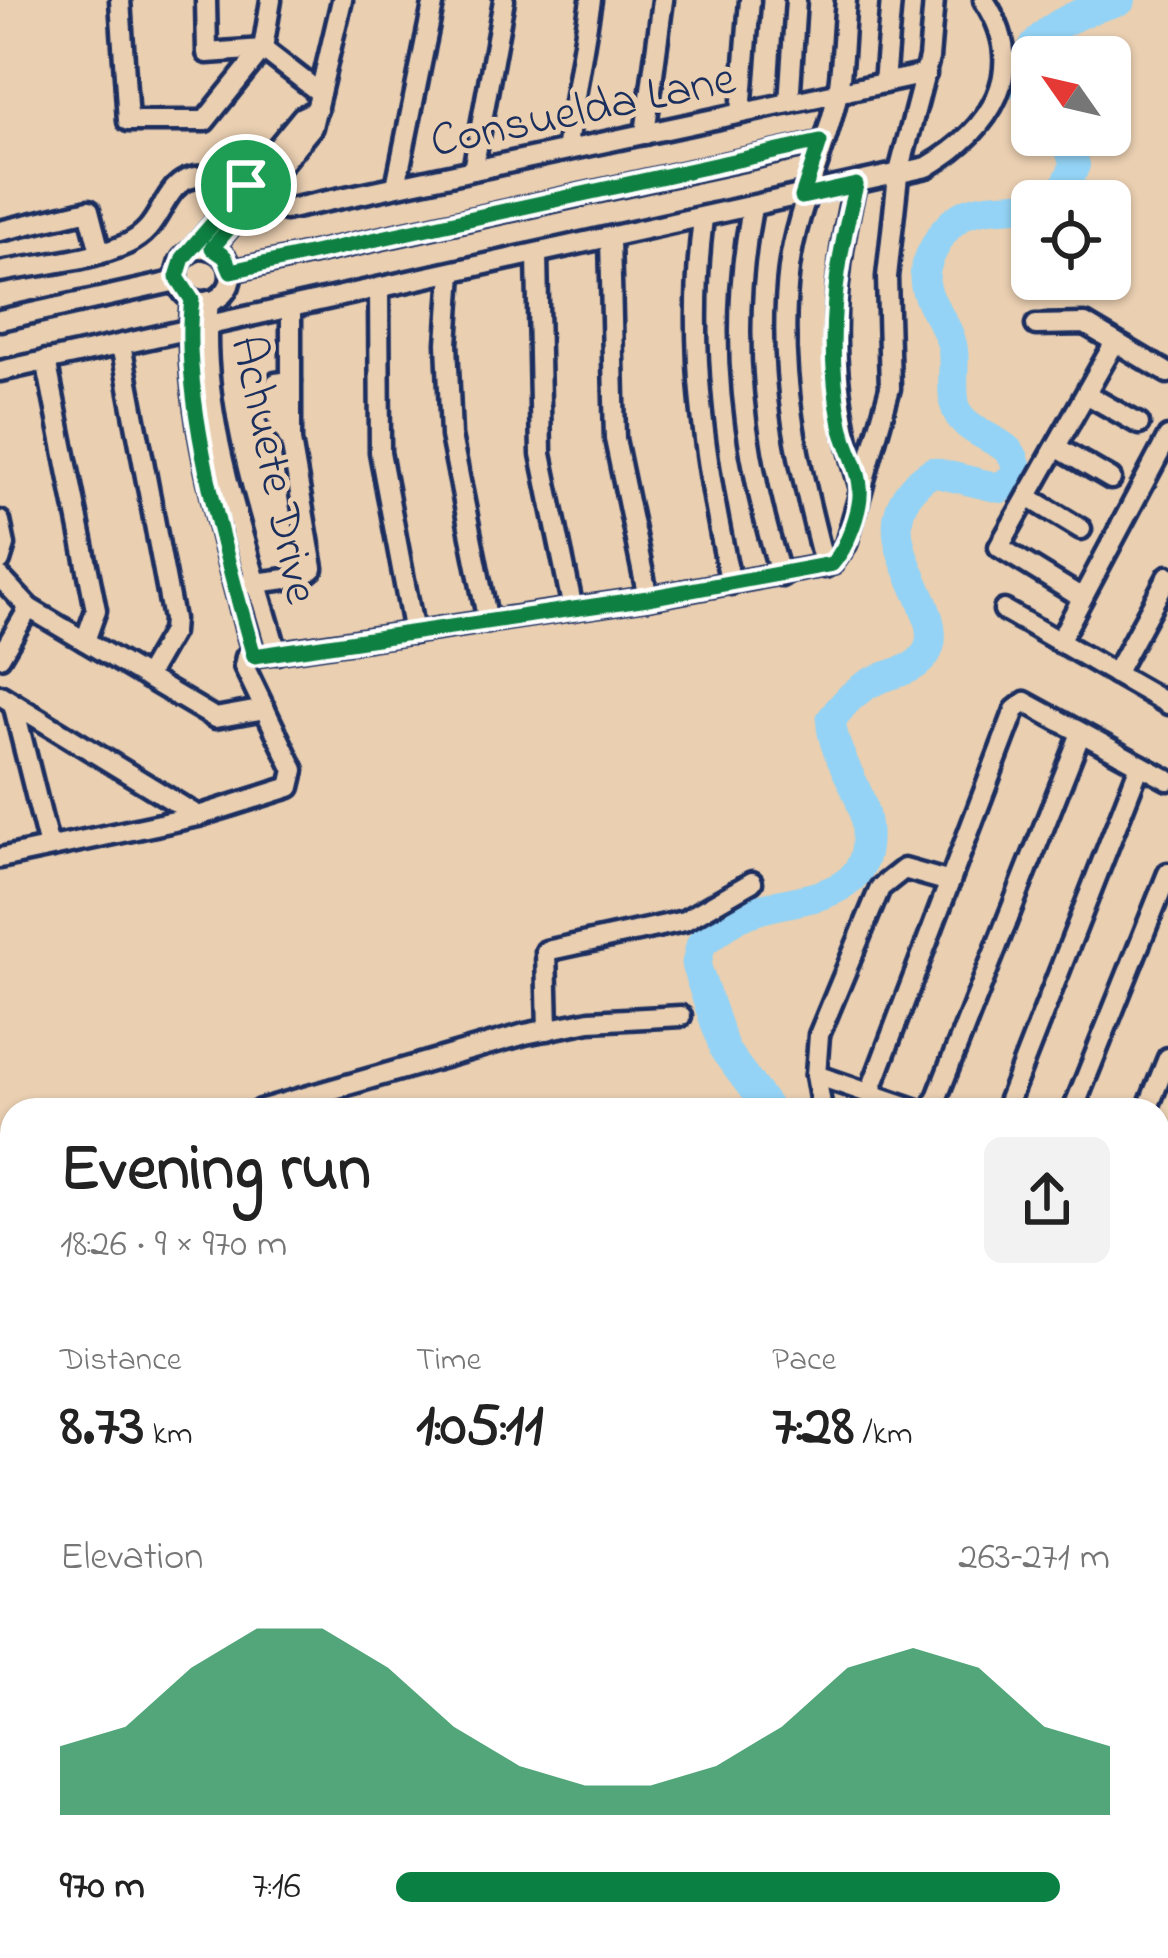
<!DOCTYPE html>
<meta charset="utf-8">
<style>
body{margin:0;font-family:"Indie Flower",sans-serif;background:#f2f2f2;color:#222;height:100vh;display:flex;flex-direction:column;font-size:45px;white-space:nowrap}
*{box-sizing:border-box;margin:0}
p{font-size:39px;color:#767676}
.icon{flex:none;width:66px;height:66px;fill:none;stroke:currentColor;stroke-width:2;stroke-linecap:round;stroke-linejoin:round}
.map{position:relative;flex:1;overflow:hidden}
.details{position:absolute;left:0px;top:1098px;width:1170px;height:861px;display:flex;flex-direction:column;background:#fff;border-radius:36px 36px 0 0;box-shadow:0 3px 9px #0004}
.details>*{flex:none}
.needle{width:78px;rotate:304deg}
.fabs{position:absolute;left:1011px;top:36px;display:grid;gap:24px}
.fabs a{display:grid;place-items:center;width:120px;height:120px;border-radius:18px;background:#fff;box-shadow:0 3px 9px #0004;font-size:60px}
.pin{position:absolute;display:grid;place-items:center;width:102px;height:102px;color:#fff;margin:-51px;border:6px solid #fff;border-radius:50%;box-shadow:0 3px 12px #0007}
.round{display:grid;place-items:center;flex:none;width:126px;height:126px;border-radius:18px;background:#f2f2f2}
.head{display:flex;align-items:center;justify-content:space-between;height:204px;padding:0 60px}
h1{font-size:66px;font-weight:800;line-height:90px}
.metrics{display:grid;grid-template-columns:repeat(3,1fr);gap:18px;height:204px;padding:12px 60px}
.metrics div{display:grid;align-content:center}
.metrics b{font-size:60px;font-weight:800}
.metrics small{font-size:33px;font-weight:400}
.metrics p{font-size:33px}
.chart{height:336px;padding:24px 60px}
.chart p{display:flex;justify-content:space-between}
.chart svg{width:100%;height:216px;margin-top:12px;fill:#0b8043;opacity:.7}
ul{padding:0 60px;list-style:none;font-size:39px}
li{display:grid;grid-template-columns:192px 144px 1fr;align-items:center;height:90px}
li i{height:30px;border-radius:15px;background:#0b8043}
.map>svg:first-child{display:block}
</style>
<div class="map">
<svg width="1168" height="1958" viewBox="0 0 1168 1958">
<rect width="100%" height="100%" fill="#eacfb1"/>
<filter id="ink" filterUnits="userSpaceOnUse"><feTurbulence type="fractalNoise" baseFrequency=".00833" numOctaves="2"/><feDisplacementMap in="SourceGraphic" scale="24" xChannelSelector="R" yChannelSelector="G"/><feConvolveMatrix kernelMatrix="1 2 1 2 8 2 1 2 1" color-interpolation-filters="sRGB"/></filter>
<g filter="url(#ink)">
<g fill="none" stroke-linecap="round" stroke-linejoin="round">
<g stroke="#94d3f5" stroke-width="30">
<path d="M1032,97l-7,-8c-8,-57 50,-75 96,-89"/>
<path d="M769,1110l-44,-59 -29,-85 5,-22c15,-13 29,-24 47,-31 50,-19 127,-8 118,-88 -4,-39 -33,-66 -35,-105 12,-16 23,-29 41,-38 19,-10 46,-10 56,-32 21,-47 -81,-123 4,-178l68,16 16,-13c6,-40 -52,-33 -61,-70 -4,-16 0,-38 -2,-55 -3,-25 -26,-45 -28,-67 -2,-11 4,-26 9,-35 31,-62 76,-28 121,-52 11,-6 15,-20 20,-31l-10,-30"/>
<path d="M890,1958l52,-11"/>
</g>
<defs>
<g id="minor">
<path d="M120,0l8,121h77l58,-72 8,-49"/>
<path d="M206,0l1,53 56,-4 57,44"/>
<path d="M884,83l7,-83"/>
<path d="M789,103l7,-103"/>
<path d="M741,113l9,-113"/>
<path d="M645,134l18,-134"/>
<path d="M566,150l25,-150"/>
<path d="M473,170l31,-170"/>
<path d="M855,185c-26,106 -27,197 5,301"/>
<path d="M396,186l38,-186"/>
<path d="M752,208c-25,126 -9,246 29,368"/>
<path d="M703,218c-16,128 1,242 28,366"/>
<path d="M0,231l89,-21 11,42"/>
<path d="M610,239l5,200 33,159"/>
<circle cx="204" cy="275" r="27"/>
<path d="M212,248l100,-121 30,-127"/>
<path d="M193,250l109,-133 15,-7"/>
<path d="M537,255l4,199 32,155"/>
<path d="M231,271l589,-128"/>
<path d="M0,272c41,-8 89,-11 127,-28 28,-13 30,-34 47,-55 28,-32 86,6 111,21l641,-136"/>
<path d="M452,273l-5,70 4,93 37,186"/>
<path d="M379,289l1,163 34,181"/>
<path d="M192,300c-13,95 36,261 62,356"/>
<path d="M209,301c-13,110 39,246 68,352"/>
<path d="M0,320l177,-39"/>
<path d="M1036,325l49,-1 83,49"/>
<path d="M121,345l52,274 -1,13 -26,45"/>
<path d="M46,360l50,250 -11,31"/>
<path d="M0,371l927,-204c63,-37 104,-96 57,-167"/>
<path d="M1086,394l53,30"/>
<path d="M288,437l-12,-24v-30l15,-2"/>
<path d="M1056,447l55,32"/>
<path d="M1028,497l53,32"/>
<path d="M0,521l5,24 -5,16"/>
<path d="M825,567c-26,-99 -49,-195 -36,-299 8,-62 37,-116 49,-176 5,-30 5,-62 8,-92"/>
<path d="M0,577l29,31 186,110 50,-9"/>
<path d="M247,584l55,-7 11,-9 -22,-127v-133"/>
<path d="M1082,598l-83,-51 116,-205"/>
<path d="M1004,610l164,94"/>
<path d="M1059,642l109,-205"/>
<path d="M0,657l29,-49"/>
<path d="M1115,674l53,-98"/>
<path d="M0,695l198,121"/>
<path d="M13,703l36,144"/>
<path d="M0,858l198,-42 92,-29 4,-17 -50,-104 2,-9 402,-59 184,-34 14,-20 44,-156 -3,-111 11,-101 31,-118 5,-58"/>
<path d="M548,1030l-2,-79 138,-30 68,-39"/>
<path d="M816,1075l102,35"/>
<path d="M870,1092l145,-382 10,-8 143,78"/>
<path d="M260,1110l265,-76 65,-13 91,-5"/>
<path d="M822,1110l-6,-35 3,-40 61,-147 24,-19 46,13"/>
<path d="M932,1110l149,-377"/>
<path d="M1005,1110l135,-345"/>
<path d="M1073,1110l95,-237"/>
<path d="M1147,1110l21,-52"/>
<path d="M0,1174l12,-3"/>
<path d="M1158,1267l10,-30"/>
<path d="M1158,1321l10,3"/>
<path d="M1158,1388l10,4"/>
<path d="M1158,1462l10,-15"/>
<path d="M0,1489l12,-4"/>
<path d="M0,1543l12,37"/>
<path d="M1158,1592l10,-15"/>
<path d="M0,1664l12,-4"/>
<path d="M0,1677l12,29"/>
<path d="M1158,1724l10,-14"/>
<path d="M1158,1780l10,6"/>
<path d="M1158,1863l10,6"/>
<path d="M12,1870l-9,8 9,35"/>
<path d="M1158,1942l10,7"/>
<path d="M21,1947l3,11"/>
<path d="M85,1947l4,11"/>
<path d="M159,1947l3,11"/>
<path d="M232,1947l3,11"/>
<path d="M324,1947l3,11"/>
<path d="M518,1947l2,11"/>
<path d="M578,1947v11"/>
<path d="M1044,1947l2,11"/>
<path d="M1092,1958l8,-11"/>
</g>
</defs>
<use href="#minor" stroke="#1b2f5e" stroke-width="27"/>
<use href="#minor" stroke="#eacfb1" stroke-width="18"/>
</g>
</g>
<g fill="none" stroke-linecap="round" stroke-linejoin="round" filter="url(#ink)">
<defs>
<path id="route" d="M820,142l-18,55 54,-12c-21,81 -31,157 -15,240 4,20 18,41 19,62 2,22 -13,61 -28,77l-184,34 -394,58c-27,-95 -75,-261 -62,-356l-15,-23 6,-19 63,-73 12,9 -46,54 13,9 6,14z"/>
</defs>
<use href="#route" stroke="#fff" stroke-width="24"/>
<use href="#route" stroke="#0b8043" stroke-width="15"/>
</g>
<g text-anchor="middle" stroke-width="10" stroke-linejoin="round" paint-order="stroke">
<g font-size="48" fill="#1b2f5e" stroke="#eacfb1">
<text transform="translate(582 107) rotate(-12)" y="17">Consuelda Lane</text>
<text transform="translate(277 469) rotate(78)" y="17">Achuete Drive</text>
</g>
</g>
</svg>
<div class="fabs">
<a><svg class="needle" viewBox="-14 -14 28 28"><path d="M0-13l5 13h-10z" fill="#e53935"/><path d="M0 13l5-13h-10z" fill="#767676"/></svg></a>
<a><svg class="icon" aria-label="locate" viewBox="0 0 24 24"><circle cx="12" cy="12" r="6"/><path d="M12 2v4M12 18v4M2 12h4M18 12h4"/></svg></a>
</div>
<div class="pin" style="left:246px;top:185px;background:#1e9e55"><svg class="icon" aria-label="arrive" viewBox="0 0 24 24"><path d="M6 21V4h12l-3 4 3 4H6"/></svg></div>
<section class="details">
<div class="head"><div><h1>Evening run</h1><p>18:26 · 9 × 970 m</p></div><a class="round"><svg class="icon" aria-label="share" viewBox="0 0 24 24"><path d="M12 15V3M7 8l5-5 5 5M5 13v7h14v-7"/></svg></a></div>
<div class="metrics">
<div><p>Distance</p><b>8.73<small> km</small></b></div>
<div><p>Time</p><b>1:05:11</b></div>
<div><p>Pace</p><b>7:28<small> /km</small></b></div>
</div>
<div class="chart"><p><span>Elevation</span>263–271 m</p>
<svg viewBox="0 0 160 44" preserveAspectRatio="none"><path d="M0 44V30L10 26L20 14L30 6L40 6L50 14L60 26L70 34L80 38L90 38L100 34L110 26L120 14L130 10L140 14L150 26L160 30V44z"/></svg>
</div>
<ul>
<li><b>970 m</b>7:16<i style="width:93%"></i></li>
</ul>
</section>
</div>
